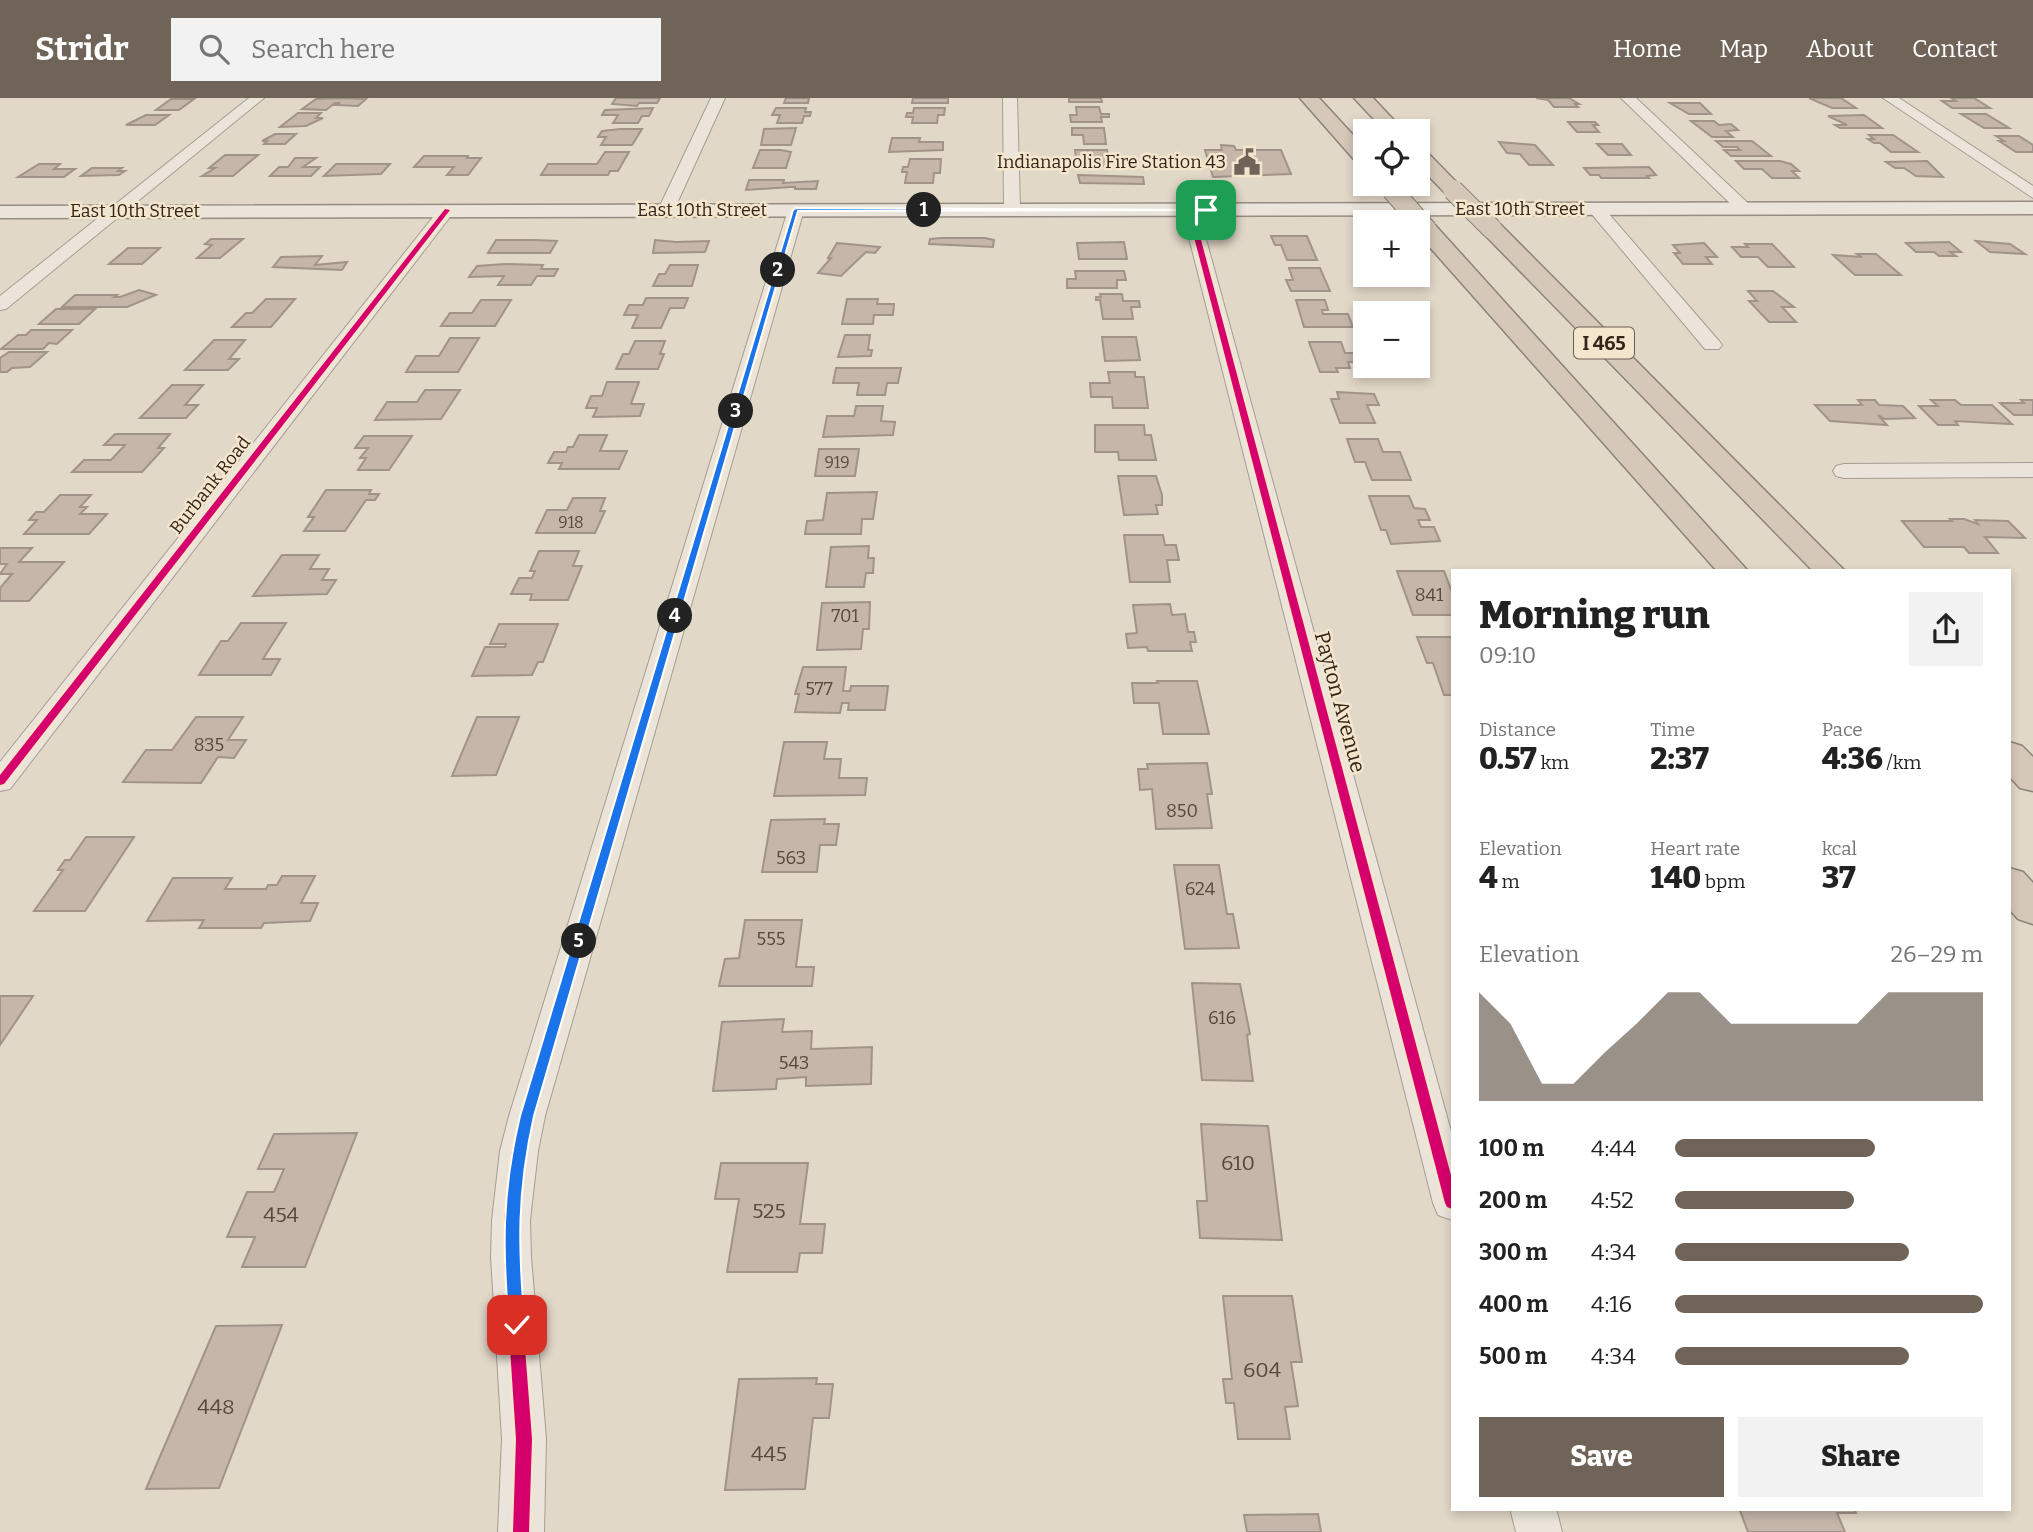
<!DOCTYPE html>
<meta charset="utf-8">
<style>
body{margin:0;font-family:Bitter,serif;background:#f2f2f2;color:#222;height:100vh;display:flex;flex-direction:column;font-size:26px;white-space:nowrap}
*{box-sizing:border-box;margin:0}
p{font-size:23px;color:#767676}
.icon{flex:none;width:38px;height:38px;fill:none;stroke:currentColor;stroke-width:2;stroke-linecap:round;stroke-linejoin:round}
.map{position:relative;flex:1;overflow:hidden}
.details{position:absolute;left:1451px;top:471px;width:560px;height:942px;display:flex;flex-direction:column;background:#fff;border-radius:0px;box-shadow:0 4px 10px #0003}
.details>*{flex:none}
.tools{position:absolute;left:1353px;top:21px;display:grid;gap:14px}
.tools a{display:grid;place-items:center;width:77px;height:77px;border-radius:0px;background:#fff;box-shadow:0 4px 10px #0003;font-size:35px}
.pin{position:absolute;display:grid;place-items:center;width:60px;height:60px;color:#fff;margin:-30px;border-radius:14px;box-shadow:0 4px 10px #0006}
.km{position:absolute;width:35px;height:35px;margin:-18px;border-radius:50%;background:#222;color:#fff;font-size:19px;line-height:35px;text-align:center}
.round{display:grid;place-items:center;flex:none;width:74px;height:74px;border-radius:0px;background:#f2f2f2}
.head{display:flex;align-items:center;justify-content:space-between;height:119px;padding:0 28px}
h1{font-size:38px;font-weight:800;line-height:52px}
.metrics{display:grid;grid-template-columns:repeat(3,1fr);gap:10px;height:119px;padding:7px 28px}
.metrics div{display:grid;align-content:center}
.metrics b{font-size:30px;font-weight:800}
.metrics small{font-size:19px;font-weight:400}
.metrics p{font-size:19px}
.chart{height:196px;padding:14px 28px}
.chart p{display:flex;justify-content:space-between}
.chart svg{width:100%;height:126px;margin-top:7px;fill:#706458;opacity:.7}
.cta{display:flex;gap:14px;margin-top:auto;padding:14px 28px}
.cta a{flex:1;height:80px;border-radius:0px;background:#706458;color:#fff;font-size:28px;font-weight:800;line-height:80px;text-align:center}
.cta a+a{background:#f2f2f2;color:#222}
ul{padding:0 28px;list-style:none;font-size:23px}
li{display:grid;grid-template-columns:112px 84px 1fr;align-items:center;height:52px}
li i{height:18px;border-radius:9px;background:#706458}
header{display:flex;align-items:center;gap:42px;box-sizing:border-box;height:98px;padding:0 35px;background:#706458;color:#fff}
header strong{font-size:33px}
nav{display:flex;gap:38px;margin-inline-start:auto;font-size:24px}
.search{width:490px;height:63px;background:#f2f2f2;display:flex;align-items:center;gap:18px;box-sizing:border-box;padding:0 24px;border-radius:0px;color:#767676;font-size:26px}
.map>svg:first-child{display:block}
</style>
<header>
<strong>Stridr</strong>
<div class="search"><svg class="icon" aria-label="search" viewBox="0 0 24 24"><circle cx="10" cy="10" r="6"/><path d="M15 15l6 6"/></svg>Search here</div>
<nav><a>Home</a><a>Map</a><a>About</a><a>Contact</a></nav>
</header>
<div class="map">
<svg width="2033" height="1434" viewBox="0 0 2033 1434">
<rect width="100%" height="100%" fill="#e2d8c8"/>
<g fill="#c5b6a9" stroke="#a19388" stroke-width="2">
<path d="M616,0h44l-3,5h-18l-2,3 -25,-2z"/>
<path d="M786,0h23l-1,5h-24z"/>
<path d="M913,0h35v5h-36z"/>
<path d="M1069,0h32l1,4h-33z"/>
<path d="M1536,0h33l10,6h-4l3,3h-24l-6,-7z"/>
<path d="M1809,0h32l15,10h-24z"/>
<path d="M1951,0h23l16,10h-38l-10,-7h14z"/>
<path d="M171,1h23l-15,11h-23z"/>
<path d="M316,1l24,-1 26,1 -8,7 -22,-1 4,-2h-5l-9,7 -24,-1z"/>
<path d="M1670,5h30l11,11h-22z"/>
<path d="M1076,9h23l2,7h8v3h-8l1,5h-31l-1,-7h7z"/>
<path d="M653,10l-4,8h-7l-4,7h-25l5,-8h-16l3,-5z"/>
<path d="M776,10h30l-1,4h6l-1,4h-6l-2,7h-25l3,-8h-8z"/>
<path d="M914,10h31l-1,7h-6l-1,8h-25l1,-6h-7l1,-4h6z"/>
<path d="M298,15h23l-5,5h7l-17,8 -26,1z"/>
<path d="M1961,16h25l23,14h-25z"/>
<path d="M146,17h23l-14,10h-29z"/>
<path d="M1864,17l18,13h-42l-5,-3h12l-19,-9z"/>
<path d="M1691,23h23l5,4 12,-1 7,6 -12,1 7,6h-21z"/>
<path d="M1568,24h27l3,3h-5l6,7h-22z"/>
<path d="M796,30l-5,17h-30l3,-16z"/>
<path d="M1072,30h32l2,16h-22l-1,-9h-11z"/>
<path d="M621,31h21l-10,16h-31l5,-8h-8l4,-6z"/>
<path d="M275,36h21l-11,10h-21l3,-3h-5z"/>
<path d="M1869,37h24l25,17h-27l-11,-9h-6l-6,-4h6z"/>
<path d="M1996,38h23l14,9v7h-17l-17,-11h5z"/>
<path d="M892,40h28l-1,4h24v8l-54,2z"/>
<path d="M1716,43h36l19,15h-40l-7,-6h16l-3,-3h-14z"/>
<path d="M1499,44l36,3 18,20h-24l-9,-11 -13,-1z"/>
<path d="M1597,46h25l9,11h-23z"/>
<path d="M1221,47l13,1 2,4h45l10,24 -78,3 -8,-27h17z"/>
<path d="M760,52h21l10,2 -5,16h-33z"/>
<path d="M1075,52h32l1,5h11l1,4 -11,1 1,6h-26l-1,-8h-7z"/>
<path d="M605,54h24l-11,19h-8l-2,4h-67l7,-11h49z"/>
<path d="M225,57h33l-25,21h-31l13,-8h-6z"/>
<path d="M424,58h44l-1,2h14l-13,17h-21l7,-8h-40z"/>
<path d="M295,60h21l-13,9h17l-9,9h-41l9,-9h9z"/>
<path d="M910,61h31l-1,14h-6l-1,10h-28l2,-11h-5l1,-5h5z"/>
<path d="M1736,63h44l11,3 8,7h-7l7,7h-27l-10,-9h-18z"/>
<path d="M1927,63l16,16 -27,-1 -12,-8h-9l-9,-6z"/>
<path d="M39,66h21l-6,5h21l-11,8h-46z"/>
<path d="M336,66h54l-9,10 -57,2z"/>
<path d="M1649,69l7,8 -9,1 2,2h-48l-2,-3h-9l-6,-7z"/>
<path d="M92,70h30l-4,3h7l-6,4 -38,1z"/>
<path d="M1078,77l65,2 1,7 -64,-1z"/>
<path d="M749,82h35l-1,3 35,-2 -2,8h-21v-2h-4l-45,3z"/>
<path d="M1271,138h36l10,24h-30l-6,-15h-6z"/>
<path d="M941,140h44l9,2 -1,7 -64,-3 1,-5z"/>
<path d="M211,141h32l-23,19h-23l15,-13 -7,-1z"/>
<path d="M496,142h39l22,1 -7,12h-62z"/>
<path d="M655,142l21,2 33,-1 -4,11 -52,1z"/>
<path d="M1976,143l34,3 15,10 -35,-2z"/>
<path d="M1124,144l3,17h-48l-2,-16z"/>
<path d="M1949,144l12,10h-11l6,4h-17l-5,-4h-18l-10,-9z"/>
<path d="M837,145l43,4 -5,6 -9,-1 -25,24 -23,-3 13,-15h-3z"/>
<path d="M1704,145l13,14h-11l6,7h-29l-9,-11h6l-7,-8z"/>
<path d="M1745,146h27l22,23h-26l-10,-10h-17l-9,-10h16z"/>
<path d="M128,150h32l-18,16h-33z"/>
<path d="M1857,156h19l25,21h-46l-22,-20 29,2z"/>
<path d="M322,158l-7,9 32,-3 -5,8 -69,-3 8,-10z"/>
<path d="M505,166l38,1 -2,4h17l-4,7h-17l-6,9h-33l6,-9 -35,1 8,-11z"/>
<path d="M670,167h28l-6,21h-39l6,-12h6z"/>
<path d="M1289,170h31l10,23h-39l-5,-11h7z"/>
<path d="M1075,173h49l2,9h-9v8h-50v-9h9z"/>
<path d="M139,192l17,5 -29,12h-65l13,-12h42l-3,2h6z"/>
<path d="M1748,193h25l21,16h-12l14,15h-27l-20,-21h8z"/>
<path d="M1100,196h22l1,7h16l1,6h-9l2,12h-30l-3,-19h-4v-3h5z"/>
<path d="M646,200h42l-4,10h-14l-9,20h-29l6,-13h-14l5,-10h14z"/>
<path d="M266,201h29l-24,28h-39l14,-14h6z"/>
<path d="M847,201h31l-1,5h17l-1,11h-19l-1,9h-31z"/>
<path d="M481,202h30l-16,26h-54l9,-13h22z"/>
<path d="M1296,202h29l3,10h-6l1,4h25l5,13h-49z"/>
<path d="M56,211h39l-16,15h-40z"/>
<path d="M31,232h41l-15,14 -8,-1 -6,6h-42l17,-14h8z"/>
<path d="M845,237h25l-2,15h4l-1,6 -33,1z"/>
<path d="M1102,239h34l4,23 -35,1z"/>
<path d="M450,240h29l-21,34h-52l10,-16h23z"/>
<path d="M214,242h31l-16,19h10l-11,11h-43z"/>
<path d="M635,243h30l-5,13h4l-6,15h-42l7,-15h6z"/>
<path d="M1309,244h32l4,11h19l1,9h-17l2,6h-14l2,4h-18z"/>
<path d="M9,254h38l-17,15 -18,1 -5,4h-7v-14z"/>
<path d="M836,270h65l-3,15h-11l-2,12h-28l2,-12h-26z"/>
<path d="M1108,274h27v5h9l4,31h-35l-1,-11h-21l-1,-14h20z"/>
<path d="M607,284h32l-8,22h13l-4,12 -47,1 4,-9h-11l5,-12h11z"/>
<path d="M172,287h31l-18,20h13l-12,13h-46z"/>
<path d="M425,292h35l-19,29 -66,1 12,-18h30z"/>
<path d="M1337,294l37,2 5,11h-12l8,18h-35l-9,-24h8z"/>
<path d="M1858,302h17l4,5 24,1 12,12 -30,1 -7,-4 9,10 -57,-4 -15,-16h47z"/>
<path d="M1931,302h24l6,5h31l20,19 -57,-3 3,4h-20l-19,-19h19z"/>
<path d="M2021,302h12v15h-19l-14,-12h24z"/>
<path d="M856,308h27l-2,15 14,1 -2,13 -70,2 4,-21h27z"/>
<path d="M1095,327h49l1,10h6l5,25h-37l-1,-8h-23z"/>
<path d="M115,336h55l-12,14h6l-22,24h-70l12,-12h27l14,-15h-21z"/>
<path d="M579,337h28l-7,16h27l-8,18h-60l3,-6h-14l6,-11h12l2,-5h5z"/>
<path d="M364,338h48l-23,34h-31l8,-12h-6l8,-10h-13z"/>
<path d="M1347,341h31l5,13h17l11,28h-39l-7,-18h-10z"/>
<path d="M819,351h40l-4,27h-40z"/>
<path d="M1118,378h38l6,19v10h-6l2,9 -34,1z"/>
<path d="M326,392h45l-2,4h10l-4,6h-9l-21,31h-41l10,-14h-6z"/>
<path d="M877,394l-4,27h-11l-1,15h-56l2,-13 16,-1 4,-27z"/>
<path d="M60,397h31l-11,12h7l-7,7h27l-18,20h-65l13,-14h-8l7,-8h8z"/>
<path d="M1369,398h40l5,12 11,1 5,11h-12l3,7h13l6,14 -49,3 -5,-14h-5z"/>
<path d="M573,400h32l-5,13h5l-10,22h-59l11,-23h20z"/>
<path d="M1950,421h14l14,5 -3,-4 33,1 17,17 -40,-1 13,16h-29l-5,-6h-40l-22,-26h50z"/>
<path d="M1124,437h39l2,10h11l3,15h-12l3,22h-40z"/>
<path d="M869,448l-1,12h6l-1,15h-7l-2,14h-38l5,-40z"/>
<path d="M0,450h32l-13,14h45l-35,39h-29v-13l12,-14h-12l7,-10h-7z"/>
<path d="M539,453h40l-6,15h9l-14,34h-38l2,-6h-21l8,-16h13l3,-7h-5z"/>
<path d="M282,457h37l-9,14h19l-7,11h14l-9,14 -74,2z"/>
<path d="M1397,473h47l8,21v23h-39z"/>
<path d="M870,504l-1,27h-6l-2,20 -44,1 5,-47z"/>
<path d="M1170,506l2,11 13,-1 3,18h6l2,10h-6l2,9h-44l-1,-4 -19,1 -2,-14 11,-1 -4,-28z"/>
<path d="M241,525h45l-23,36h17l-9,16h-72l22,-34h7z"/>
<path d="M499,526h59l-15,38h-5l-6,13 -60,1 13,-29h20l1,-3h-16z"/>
<path d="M1417,539h35v58h-8l-11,-32h-6z"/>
<path d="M803,569h43l-3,24h7l1,-5h37l-3,24h-37l1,-7h-7l-2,10 -45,-1 4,-18h-4z"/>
<path d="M1157,583h40l12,53h-46l-4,-31h-25l-2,-20h26z"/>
<path d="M196,619h47l-15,23h18l-12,18 -16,-1 -17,26 -78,-1 23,-32h26z"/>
<path d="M477,619h42l-23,58 -44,1z"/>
<path d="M784,644h43l-3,17h17l-2,19h28l-2,17 -91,1z"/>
<path d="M1207,665l5,31h-5l5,34 -56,1 -4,-40 -12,1 -2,-21h10l-1,-5z"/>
<path d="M825,721l-1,5h15l-3,21h-16l-3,27h-55l9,-52z"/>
<path d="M86,739h48l-49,74h-51l29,-41h-5l7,-10h5z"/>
<path d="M1174,767h45l8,49h6l6,34 -54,1z"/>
<path d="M282,778h33l-14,27h17l-8,18 -46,2 -3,5h-62l5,-8 -57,1 26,-43h59l-7,11h41l2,-4h9z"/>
<path d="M745,822h57l-6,47h18l-2,19h-93l6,-27 14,-1z"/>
<path d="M1192,885l48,1 10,50 -3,1 6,46 -51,-1z"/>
<path d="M0,898h33l-33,49z"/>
<path d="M784,921l-2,13 30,-1 -1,18 61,-2 -1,37 -65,2v-9l-29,2 -1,10 -63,2 9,-69z"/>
<path d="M1201,1026l67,2 14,114 -82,-2 -3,-37h10z"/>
<path d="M357,1035l-52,134h-63l13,-30h-28l20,-45h27l10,-23h-26l16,-35z"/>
<path d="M721,1065h87l-8,61h25l-3,29h-22l-3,19h-70l12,-73h-24z"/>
<path d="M1223,1198h69l10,66h-11l7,44 -13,1 5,32h-52l-4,-36h-8l-3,-24h9z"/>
<path d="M282,1227l-63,163 -73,1 70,-163z"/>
<path d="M817,1280l-1,6h17l-4,34h-16l-8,71 -80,1 14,-111z"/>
<path d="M1739,1410h115l2,5h-19l8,19h-97z"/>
<path d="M1318,1416l3,18h-74l-3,-17z"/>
</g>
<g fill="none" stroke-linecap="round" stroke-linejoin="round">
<defs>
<g id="minor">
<path d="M249,0h15l-258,211 -6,1v-14z"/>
<path d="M711,0h14l-51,112 -8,5 -6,-2 -2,-3z"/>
<path d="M1003,0h14l3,111 -8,5 -8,-5z"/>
<path d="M1621,0h15l114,107 2,3 -2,3h-12z"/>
<path d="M1883,0h16l134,88v12z"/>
<path d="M1596,106l6,2 117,135 3,4 -3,4h-14l-115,-137 -2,-3 2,-3z"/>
<path d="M447,107l8,5 -2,3 -443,576 -10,2v-29l441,-555z"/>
<path d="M796,107l8,5 -259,906 -7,35 -8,69 1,37 15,182 -2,93h-46l4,-93 -11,-182 1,-37 8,-69 9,-35 279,-906z"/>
<path d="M1190,107l8,5 254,925v85l-14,-5 -5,-12 -251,-993z"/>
<path d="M2033,365v14l-189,1 -8,-2 -3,-5 3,-5 8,-2z"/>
<path d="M1510,1410h46l6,24h-46z"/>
</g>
<path id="secondary" d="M2033,104v12l-2033,4v-12z"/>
<g id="motorway">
<path d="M1300,0h19l46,50v18l-7,-2z"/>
<path d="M1354,0h19l31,33h-19z"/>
<path d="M1418,50l7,2 35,36 3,4 -3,4h-14l-28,-29z"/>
<path d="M1492,125l8,1 344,346h-32l-328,-336 -3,-5 3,-5z"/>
<path d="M1427,126l8,1 312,345h-31l-297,-335 -1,-7z"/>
<path d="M2009,644l13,4 11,11v34l-13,-3 -11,-12z"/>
<path d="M2009,770l14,4 10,11v41l-15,-5 -9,-10z"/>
</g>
</defs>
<use href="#minor" stroke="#a69d92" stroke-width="2"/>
<use href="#secondary" stroke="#968c82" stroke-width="3"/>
<use href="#motorway" stroke="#8c8378" stroke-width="3"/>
<use href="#minor" fill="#eae4da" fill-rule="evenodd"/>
<use href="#secondary" fill="#eae4da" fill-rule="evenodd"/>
<use href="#motorway" fill="#d5c8b9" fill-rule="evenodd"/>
<defs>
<g id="motorway-bridge">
<path d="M1392,92l35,40"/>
<path d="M1453,92l39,39"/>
</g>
</defs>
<use href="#motorway-bridge" stroke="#8c8378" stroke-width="22" stroke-linecap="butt"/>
<use href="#motorway-bridge" stroke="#d5c8b9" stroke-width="20"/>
<defs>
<g id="cycleway">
<path d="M796,110l3,2 -266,906 -7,35 -8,69v37l14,182 -3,93h-16l3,-93 -12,-182v-37l8,-69 9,-35 272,-906z"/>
<path d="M1190,110l3,2 259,969v30l-5,-2 -2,-4 -258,-993z"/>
<path d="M445,111l5,1 -446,574 -4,1v-10z"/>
</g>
</defs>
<use href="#cycleway" stroke="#f4e6cc" stroke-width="5"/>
<use href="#cycleway" fill="#d6006c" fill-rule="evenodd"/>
</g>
<path fill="#1a73e8" stroke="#fff" stroke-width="2" d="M796,110l413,2 -411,1 -264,905c-17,76 -16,132 -9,209l-2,5 -6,2 -5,-2 -3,-5c-7,-77 -7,-133 11,-209l273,-906z"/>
<defs>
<symbol id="civic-bare" viewBox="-9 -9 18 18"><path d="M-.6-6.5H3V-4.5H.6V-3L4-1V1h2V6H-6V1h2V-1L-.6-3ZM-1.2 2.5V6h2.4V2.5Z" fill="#706458" stroke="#f4e6cc" stroke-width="2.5" paint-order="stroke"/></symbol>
</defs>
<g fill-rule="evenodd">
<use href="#civic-bare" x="1228" y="45" width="38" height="38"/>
</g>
<g text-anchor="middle" stroke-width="5" stroke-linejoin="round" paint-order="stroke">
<g font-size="16" fill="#58493e">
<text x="837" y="370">919</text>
<text x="571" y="430">918</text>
</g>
<g font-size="18" fill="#33251b" stroke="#f4e6cc" text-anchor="end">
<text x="1226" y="70">Indianapolis Fire Station 43</text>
</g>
<g font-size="18" fill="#33251b" stroke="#f4e6cc">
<text x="1520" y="117">East 10th Street</text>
<text x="702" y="118">East 10th Street</text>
<text x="135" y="119">East 10th Street</text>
<text transform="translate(210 387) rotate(-52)" y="6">Burbank Road</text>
</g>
<g font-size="18" fill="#58493e">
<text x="1429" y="503">841</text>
<text x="845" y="524">701</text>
<text x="819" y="597">577</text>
<text x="209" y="653">835</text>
<text x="1182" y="719">850</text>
<text x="791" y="766">563</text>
<text x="1200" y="797">624</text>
<text x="771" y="847">555</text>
<text x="1222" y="926">616</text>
<text x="794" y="971">543</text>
</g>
<rect fill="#f4e6cc" stroke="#6d5f50" stroke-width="2" x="1574" y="229.5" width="60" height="31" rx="5"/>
<g font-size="19" font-weight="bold" fill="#33251b">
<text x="1604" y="252">I 465</text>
</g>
<g font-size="21" fill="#33251b" stroke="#f4e6cc">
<text transform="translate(1340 604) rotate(75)" y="7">Payton Avenue</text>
</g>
<g font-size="21" fill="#58493e">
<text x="1238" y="1072">610</text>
<text x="769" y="1120">525</text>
<text x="281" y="1124">454</text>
<text x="1262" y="1279">604</text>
<text x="216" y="1316">448</text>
<text x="769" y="1363">445</text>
</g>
</g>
</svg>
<div class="tools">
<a><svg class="icon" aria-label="locate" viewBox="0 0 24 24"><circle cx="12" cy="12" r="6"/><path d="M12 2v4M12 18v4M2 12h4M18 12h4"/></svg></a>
<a>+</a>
<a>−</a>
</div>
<div class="pin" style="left:1206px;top:112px;background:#1e9e55"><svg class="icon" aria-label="arrive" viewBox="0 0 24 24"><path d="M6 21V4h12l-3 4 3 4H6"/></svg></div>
<div class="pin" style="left:517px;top:1227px;background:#d93025"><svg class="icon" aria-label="check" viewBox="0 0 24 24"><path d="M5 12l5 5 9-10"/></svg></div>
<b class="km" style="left:924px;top:112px">1</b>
<b class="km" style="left:778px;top:172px">2</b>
<b class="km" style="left:736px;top:313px">3</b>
<b class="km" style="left:675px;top:518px">4</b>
<b class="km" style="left:579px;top:843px">5</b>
<section class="details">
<div class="head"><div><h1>Morning run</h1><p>09:10</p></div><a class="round"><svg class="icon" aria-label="share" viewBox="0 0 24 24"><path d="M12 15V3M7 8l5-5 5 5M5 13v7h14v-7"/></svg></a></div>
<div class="metrics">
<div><p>Distance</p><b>0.57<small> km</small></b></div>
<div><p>Time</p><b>2:37</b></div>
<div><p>Pace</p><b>4:36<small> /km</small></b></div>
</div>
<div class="metrics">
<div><p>Elevation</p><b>4<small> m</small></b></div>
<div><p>Heart rate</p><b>140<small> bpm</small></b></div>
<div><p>kcal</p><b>37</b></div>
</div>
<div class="chart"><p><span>Elevation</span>26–29 m</p>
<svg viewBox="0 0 160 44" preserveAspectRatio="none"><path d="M0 44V6L10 17L20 38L30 38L40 27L50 17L60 6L70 6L80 17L90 17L100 17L110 17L120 17L130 6L140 6L150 6L160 6V44z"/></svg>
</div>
<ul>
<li><b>100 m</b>4:44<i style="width:65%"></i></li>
<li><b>200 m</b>4:52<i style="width:58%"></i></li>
<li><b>300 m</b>4:34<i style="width:76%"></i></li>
<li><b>400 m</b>4:16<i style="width:100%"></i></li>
<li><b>500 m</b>4:34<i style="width:76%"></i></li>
</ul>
<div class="cta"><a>Save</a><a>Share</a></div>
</section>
</div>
